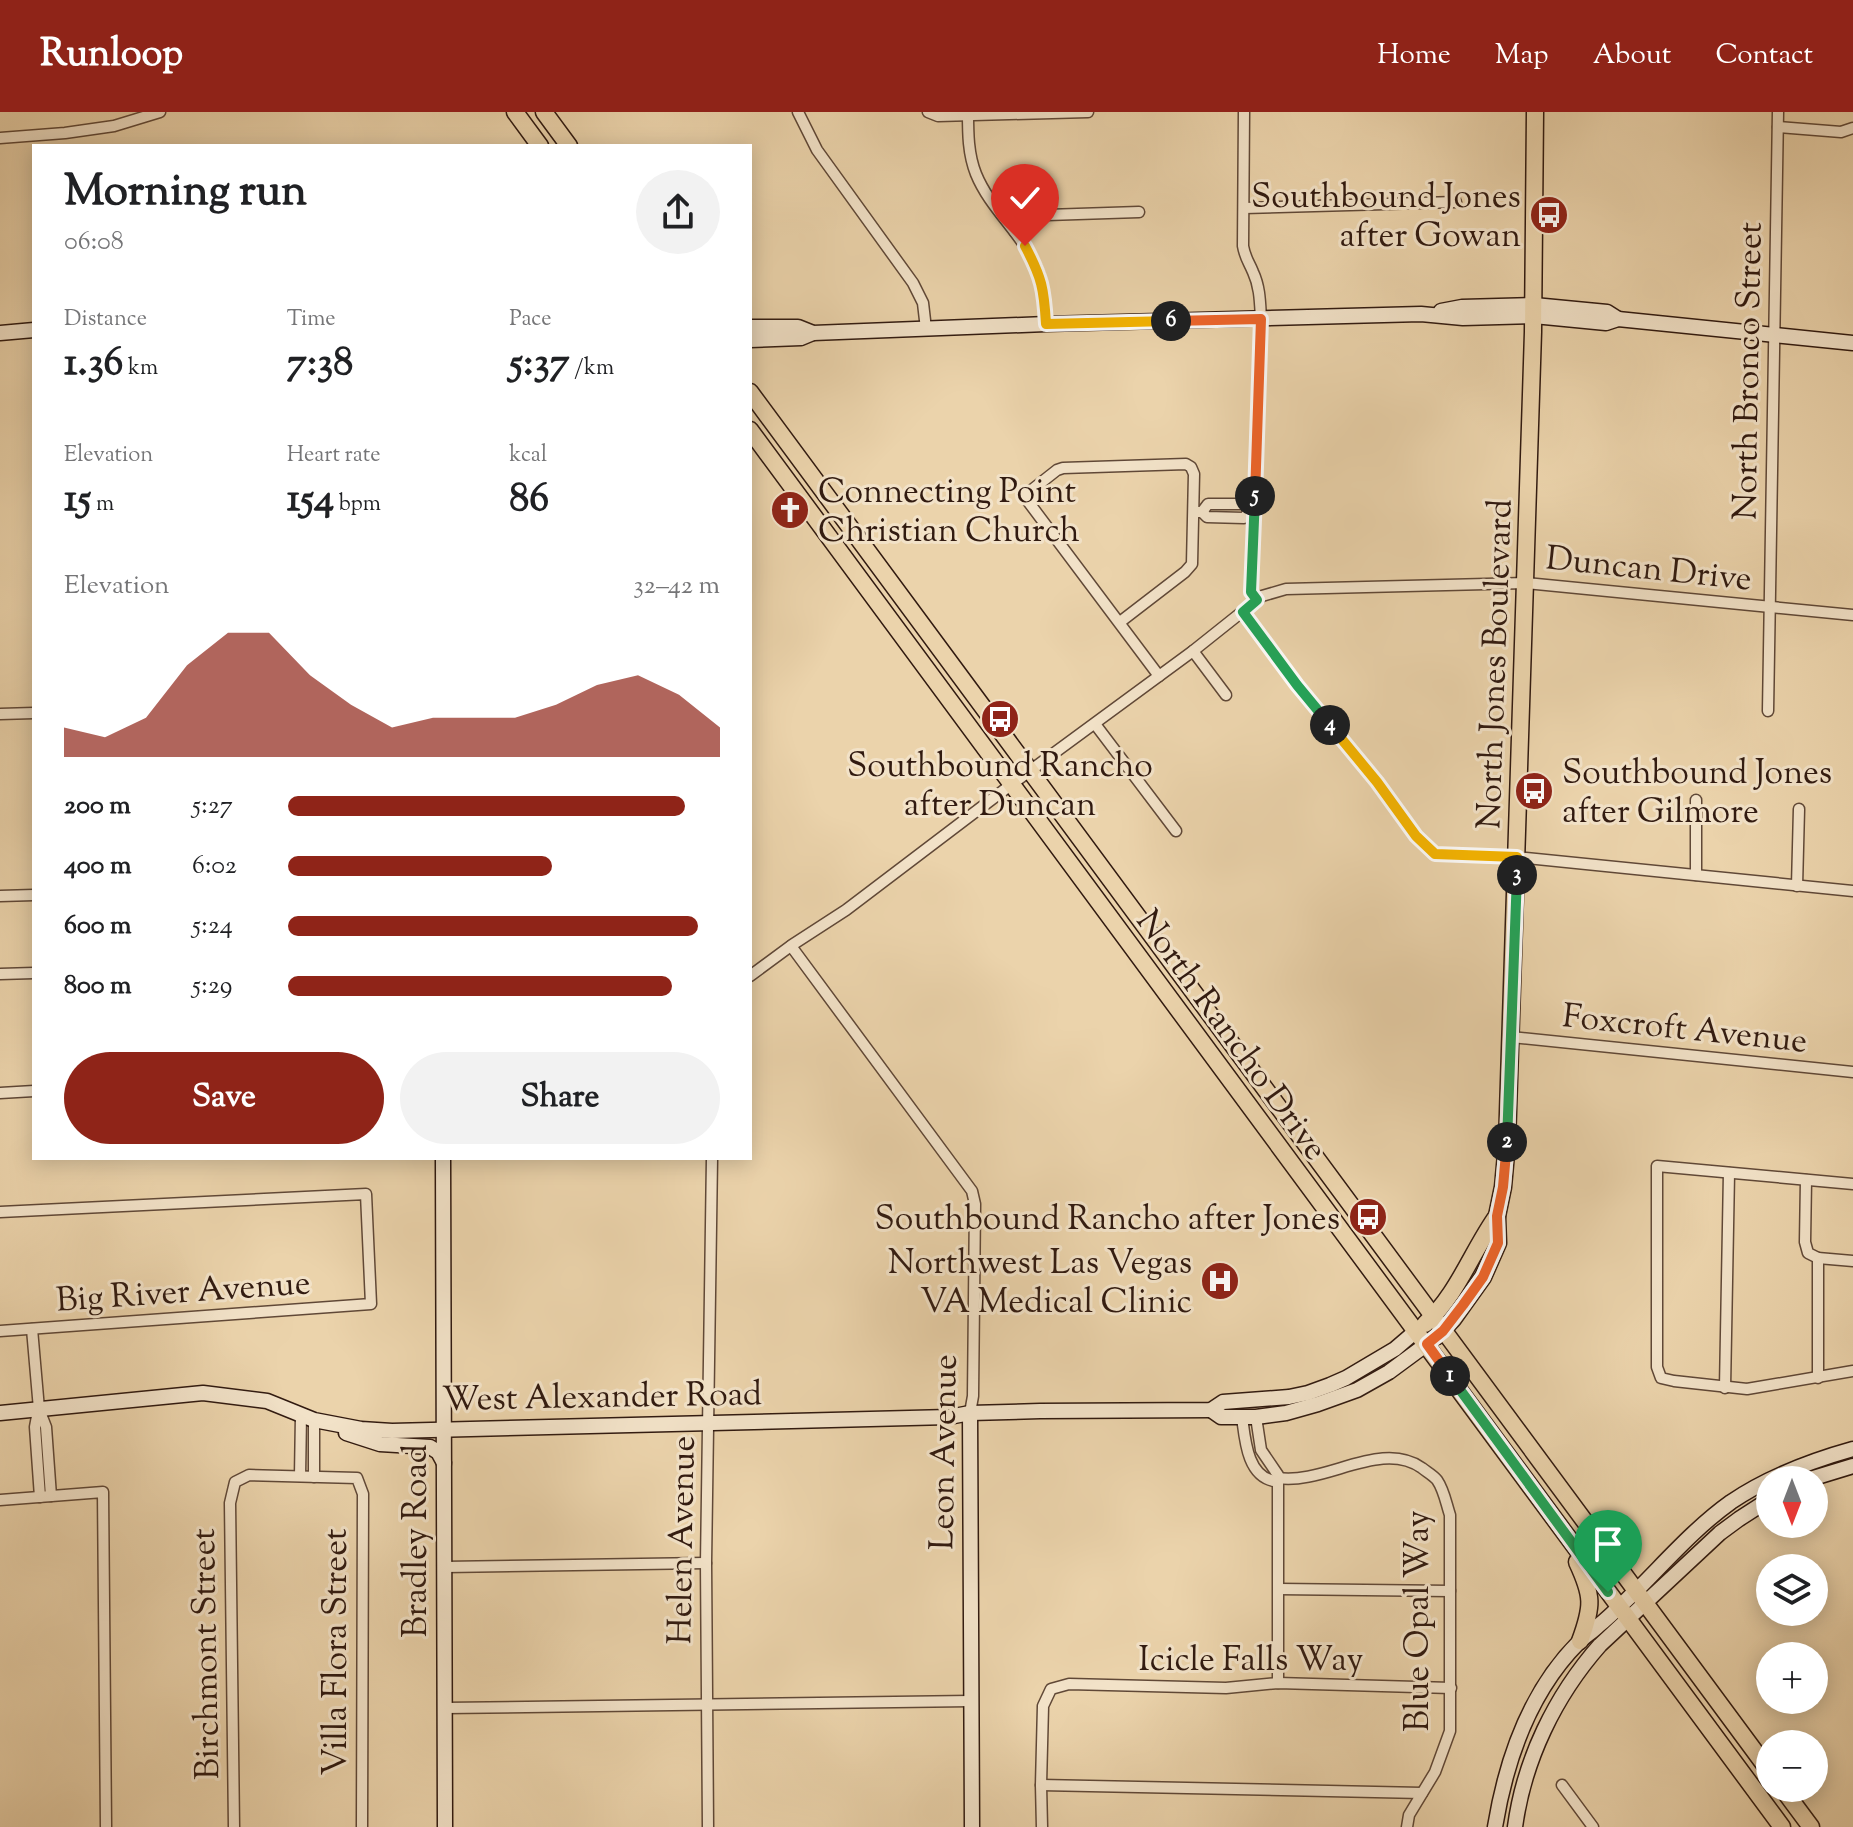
<!DOCTYPE html>
<meta charset="utf-8">
<style>
body{margin:0;font-family:"Sorts Mill Goudy",serif;background:#f2f2f2;color:#202124;height:100vh;display:flex;flex-direction:column;font-size:30px;white-space:nowrap}
*{box-sizing:border-box;margin:0}
p{font-size:26px;color:#757577}
.icon{flex:none;width:44px;height:44px;fill:none;stroke:currentColor;stroke-width:2;stroke-linecap:round;stroke-linejoin:round}
.map{position:relative;flex:1;overflow:hidden}
.details{position:absolute;left:32px;top:32px;width:720px;height:1016px;display:flex;flex-direction:column;background:#fff;border-radius:0px;box-shadow:0 4px 20px #0003}
.details>*{flex:none}
.needle{width:52px;rotate:180deg}
.fabs{position:absolute;left:1756px;top:1354px;display:grid;gap:16px}
.fabs a{display:grid;place-items:center;width:72px;height:72px;border-radius:50%;background:#fff;box-shadow:0 4px 20px #0003;font-size:40px}
.pin{position:absolute;display:grid;place-items:center;width:68px;height:68px;color:#fff;margin:-82px -34px;border-radius:50% 50% 50% 0;rotate:-45deg;box-shadow:0 0 8px #0007}
.pin .icon{rotate:45deg}
.km{position:absolute;width:40px;height:40px;margin:-20px;border-radius:50%;background:#222;color:#fff;font-size:22px;line-height:40px;text-align:center}
.round{display:grid;place-items:center;flex:none;width:84px;height:84px;border-radius:42px;background:#f2f2f2}
.summary{display:flex;align-items:center;justify-content:space-between;height:136px;padding:0 32px}
h1{font-size:44px;font-weight:700;line-height:60px}
.figures{display:grid;grid-template-columns:repeat(3,1fr);gap:12px;height:136px;padding:8px 32px}
.figures div{display:grid;align-content:center}
.figures b{font-size:40px;font-weight:700}
.figures small{font-size:22px;font-weight:400}
.figures p{font-size:22px}
.chart{height:224px;padding:16px 32px}
.chart p{display:flex;justify-content:space-between}
.chart svg{width:100%;height:144px;margin-top:8px;fill:#8f2418;opacity:.7}
.primary-button{display:flex;gap:16px;margin-top:auto;padding:16px 32px}
.primary-button a{flex:1;height:92px;border-radius:48px;background:#8f2418;color:#fff;font-size:32px;font-weight:700;line-height:92px;text-align:center}
.primary-button a+a{background:#f2f2f2;color:#202124}
ul{padding:0 32px;list-style:none;font-size:26px}
li{display:grid;grid-template-columns:128px 96px 1fr;align-items:center;height:60px}
li i{height:20px;border-radius:10px;background:#8f2418}
header{display:flex;align-items:center;gap:48px;box-sizing:border-box;height:112px;padding:0 40px;background:#8f2418;color:#fff}
header strong{font-size:38px}
nav{display:flex;gap:44px;margin-inline-start:auto;font-size:28px}
.map>svg:first-child{display:block}
</style>
<header>
<strong>Runloop</strong>
<nav><a>Home</a><a>Map</a><a>About</a><a>Contact</a></nav>
</header>
<div class="map">
<svg width="1853" height="1715" viewBox="0 0 1853 1715">
<rect width="100%" height="100%" fill="#ebd3ab"/>
<filter id="stains"><feTurbulence type="fractalNoise" baseFrequency=".0025" numOctaves="4"/><feColorMatrix values="0 0 0 0 .2 0 0 0 0 .09 0 0 0 0 .02 0 0 0 .5 -.17"/></filter>
<radialGradient id="worn" r=".72"><stop offset=".6" stop-color="#630" stop-opacity="0"/><stop offset="1" stop-color="#630" stop-opacity=".3"/></radialGradient>
<g fill="none" stroke-linecap="round" stroke-linejoin="round">
<defs>
<g id="street">
<path d="M798,0l19,38 96,133 10,20 3,26"/>
<path d="M928,0l10,4 150,-4"/>
<path d="M968,0c0,21 0,42 8,62 15,37 50,62 63,100 6,16 5,33 7,50"/>
<path d="M1244,0l-1,134c2,12 6,16 10,26 7,15 7,30 8,47l-10,273 6,8"/>
<path d="M1778,15l63,5 12,-4"/>
<path d="M0,26l65,-5 49,-7 46,-14"/>
<path d="M1244,96l212,-6"/>
<path d="M1015,120l20,-14 12,-3 92,-3"/>
<path d="M1194,400h8l5,5 37,1 5,-6h5"/>
<path d="M1202,400l6,-8h37l4,8"/>
<path d="M1243,500l54,73 80,97 39,54 19,18 82,3 336,34"/>
<path d="M1120,510l65,-50 7,-8 2,-90 -3,-7 -5,-3 -123,4 -6,2 -33,26 135,180"/>
<path d="M1193,539l33,44"/>
<path d="M1768,599l10,-599"/>
<path d="M0,602l34,-1"/>
<path d="M1095,612l81,107"/>
<path d="M1696,763v-75"/>
<path d="M1797,774l2,-77"/>
<path d="M0,784l34,-1"/>
<path d="M791,834l181,245 3,13 -2,192 -3,17"/>
<path d="M0,862l34,-1"/>
<path d="M750,864l42,-31 54,-35 166,-126 181,-133 69,-55 24,-7 240,-6 327,32"/>
<path d="M1511,925l342,35"/>
<path d="M0,981l34,-2"/>
<path d="M1806,1068l-1,62 3,11 10,5v120"/>
<path d="M1853,1072l-196,-18v201l4,11 13,3 73,8 106,-18"/>
<path d="M0,1100l366,-18 5,110 -371,27"/>
<path d="M1818,1146l35,3"/>
<path d="M32,1217l7,80 7,18 5,69"/>
<path d="M1725,1276l4,-215"/>
<path d="M38,1299l-3,16 5,70"/>
<path d="M1242,1305c3,22 5,59 32,64l4,-3c47,7 103,-39 144,-10 5,4 11,7 15,12 7,10 9,23 13,35v216l-15,41 -26,43 -2,12"/>
<path d="M1256,1305l5,33 17,25v208"/>
<path d="M300,1364l1,-61"/>
<path d="M314,1365v-57"/>
<path d="M0,1388l103,-8 3,335"/>
<path d="M445,1455l261,-4"/>
<path d="M1279,1477l171,2"/>
<path d="M445,1596l526,-7"/>
<path d="M1041,1673l381,8"/>
<path d="M1562,1673l31,42"/>
<path d="M234,1715l-4,-324 5,-21 14,-7 108,3 6,16 -1,333"/>
<path d="M708,1715l-2,-264 6,-405"/>
<path d="M1042,1715l-1,-42 2,-79 8,-17 18,-5 157,4 52,-5 173,5"/>
</g>
<g id="secondary">
<path d="M1441,199l21,-4 72,-2 73,7 11,7"/>
<path d="M750,215h48l15,6 233,-9 375,-10 42,4 71,-2 72,7 12,-4 235,24"/>
<path d="M0,221l34,-3"/>
<path d="M750,228l51,-2 12,-5"/>
<path d="M443,1046l2,669"/>
<path d="M1211,1298l10,7h35l30,-4 32,-9 39,-14 32,-18 38,-28"/>
<path d="M0,1301l203,-20 64,8 47,19 47,9 31,2 557,-14 21,-4 70,-2 171,-1 12,-8 66,-5 19,-4 22,-8 16,-7 49,-29 21,-18"/>
<path d="M970,1301l2,414"/>
<path d="M346,1321l34,11 50,3 8,5 6,11"/>
<path d="M1807,1368l46,-14"/>
<path d="M1495,1715c11,-67 35,-136 84,-185 6,-6 13,-10 19,-16 14,-11 27,-25 40,-37 30,-30 58,-62 93,-87 37,-25 79,-41 122,-53"/>
<path d="M1515,1715c9,-67 40,-131 85,-182l120,-112 19,-14 31,-20"/>
</g>
<g id="primary">
<path d="M515,0l25,34"/>
<path d="M544,0l25,34"/>
<path d="M750,280l1020,1380"/>
<path d="M750,318l1032,1397"/>
<path d="M1425,1212c33,-30 47,-73 72,-108"/>
<path d="M1437,1224l16,-17 30,-42 15,-34 -1,-27 6,-29 4,-44 26,-811 2,-220"/>
<path d="M1577,1450c16,34 16,44 3,79"/>
<path d="M1782,1676l29,39"/>
</g>
</defs>
<use href="#street" stroke="#604837" stroke-width="13"/>
<use href="#secondary" stroke="#311a10" stroke-width="17"/>
<use href="#primary" stroke="#311a10" stroke-width="19"/>
<use href="#street" stroke="#f2e2c8" stroke-width="10"/>
<use href="#secondary" stroke="#f2e2c8" stroke-width="14"/>
<use href="#primary" stroke="#ebd3ab" stroke-width="16"/>
</g>
<g fill="none" stroke-linecap="round" stroke-linejoin="round">
<defs>
<path id="split-1" d="M1450,1264l158,216"/>
<path id="split-2" d="M1450,1264l-23,-32 16,-13 20,-26 20,-28 15,-34 -1,-27 6,-29 4,-45"/>
<path id="split-3" d="M1507,1030l10,-267"/>
<path id="split-4" d="M1330,613l47,57 39,54 19,18 82,3v18"/>
<path id="split-5" d="M1255,384l-4,96 6,8 -14,12 54,73 33,40"/>
<path id="split-6" d="M1171,209l90,-2 -6,177"/>
<path id="split-7" d="M1025,134c17,32 19,43 21,78l125,-3"/>
</defs>
<use href="#split-1" stroke="#fff" stroke-width="16"/>
<use href="#split-2" stroke="#fff" stroke-width="16"/>
<use href="#split-3" stroke="#fff" stroke-width="16"/>
<use href="#split-4" stroke="#fff" stroke-width="16"/>
<use href="#split-5" stroke="#fff" stroke-width="16"/>
<use href="#split-6" stroke="#fff" stroke-width="16"/>
<use href="#split-7" stroke="#fff" stroke-width="16"/>
<use href="#split-1" stroke="#22a559" stroke-width="10"/>
<use href="#split-2" stroke="#f0652b" stroke-width="10"/>
<use href="#split-3" stroke="#22a559" stroke-width="10"/>
<use href="#split-4" stroke="#f5b400" stroke-width="10"/>
<use href="#split-5" stroke="#22a559" stroke-width="10"/>
<use href="#split-6" stroke="#f0652b" stroke-width="10"/>
<use href="#split-7" stroke="#f5b400" stroke-width="10"/>
</g>
<defs>
<symbol id="bus-disc" viewBox="-11 -11 22 22"><circle r="9.5" fill="#8f2418" stroke="#f2e2c8"/><path d="M-5-6H5V4H4V6H2V4H-2V6H-4V4H-5ZM-3.5-4V0h7V-4ZM-3.5 1.2v1.5H-2V1.2ZM2 1.2v1.5H3.5V1.2Z" fill="#fff"/></symbol>
<symbol id="church-disc" viewBox="-11 -11 22 22"><circle r="9.5" fill="#8f2418" stroke="#f2e2c8"/><path d="M-1.2-6h2.4v3.5h3.3v2.4h-3.3V6h-2.4V-.1h-3.3v-2.4h3.3Z" fill="#fff"/></symbol>
<symbol id="hospital-disc" viewBox="-11 -11 22 22"><circle r="9.5" fill="#8f2418" stroke="#f2e2c8"/><path d="M-5-5h3v3.5h4V-5h3V5h-3V1.5h-4V5h-3Z" fill="#fff"/></symbol>
</defs>
<g fill-rule="evenodd">
<use href="#bus-disc" x="1527" y="81" width="44" height="44"/>
<use href="#church-disc" x="768" y="376" width="44" height="44"/>
<use href="#bus-disc" x="978" y="585" width="44" height="44"/>
<use href="#bus-disc" x="1512" y="657" width="44" height="44"/>
<use href="#bus-disc" x="1346" y="1083" width="44" height="44"/>
<use href="#hospital-disc" x="1198" y="1147" width="44" height="44"/>
</g>
<g text-anchor="middle" stroke-width="6" stroke-linejoin="round" paint-order="stroke">
<g font-size="34" fill="#311a10" stroke="#f2e2c8" text-anchor="end">
<text x="1521" y="95">Southbound Jones<tspan x="1521" dy="39">after Gowan</tspan></text>
<text x="818" y="390" text-anchor="start">Connecting Point<tspan x="818" dy="39">Christian Church</tspan></text>
<text x="1000" y="664" text-anchor="middle">Southbound Rancho<tspan x="1000" dy="39">after Duncan</tspan></text>
<text x="1562" y="671" text-anchor="start">Southbound Jones<tspan x="1562" dy="39">after Gilmore</tspan></text>
<text x="1340" y="1117">Southbound Rancho after Jones</text>
<text x="1192" y="1161">Northwest Las Vegas<tspan x="1192" dy="39">VA Medical Clinic</tspan></text>
</g>
<g font-size="34" fill="#311a10" stroke="#f2e2c8">
<text transform="translate(1746 259) rotate(-89)" y="12">North Bronco Street</text>
<text transform="translate(1649 455) rotate(6)" y="12">Duncan Drive</text>
<text transform="translate(1493 552) rotate(-88)" y="12">North Jones Boulevard</text>
<text transform="translate(1685 915) rotate(6)" y="12">Foxcroft Avenue</text>
<text transform="translate(1233 922) rotate(54)" y="12">North Rancho Drive</text>
<text transform="translate(183 1178) rotate(-4)" y="12">Big River Avenue</text>
<text transform="translate(602 1283) rotate(-1)" y="12">West Alexander Road</text>
<text transform="translate(942 1340) rotate(-89)" y="12">Leon Avenue</text>
<text transform="translate(680 1428) rotate(-89)" y="12">Helen Avenue</text>
<text transform="translate(414 1429) rotate(-90)" y="12">Bradley Road</text>
<text transform="translate(1416 1509) rotate(-90)" y="12">Blue Opal Way</text>
<text transform="translate(334 1540) rotate(-90)" y="12">Villa Flora Street</text>
<text transform="translate(204 1542) rotate(-91)" y="12">Birchmont Street</text>
<text x="1251" y="1558">Icicle Falls Way</text>
</g>
</g>
<rect width="100%" height="100%" filter="url(#stains)"/>
<rect width="100%" height="100%" fill="url(#worn)"/>
</svg>
<div class="fabs">
<a><svg class="needle" viewBox="-14 -14 28 28"><path d="M0-13l5 13h-10z" fill="#e53935"/><path d="M0 13l5-13h-10z" fill="#757577"/></svg></a>
<a><svg class="icon" aria-label="layers" viewBox="0 0 24 24"><path d="M12 4l9 5-9 5-9-5zM3 14l9 5 9-5"/></svg></a>
<a>+</a>
<a>−</a>
</div>
<div class="pin" style="left:1608px;top:1480px;background:#1e9e55"><svg class="icon" aria-label="arrive" viewBox="0 0 24 24"><path d="M6 21V4h12l-3 4 3 4H6"/></svg></div>
<div class="pin" style="left:1025px;top:134px;background:#d93025"><svg class="icon" aria-label="check" viewBox="0 0 24 24"><path d="M5 12l5 5 9-10"/></svg></div>
<b class="km" style="left:1450px;top:1264px">1</b>
<b class="km" style="left:1507px;top:1030px">2</b>
<b class="km" style="left:1517px;top:763px">3</b>
<b class="km" style="left:1330px;top:613px">4</b>
<b class="km" style="left:1255px;top:384px">5</b>
<b class="km" style="left:1171px;top:209px">6</b>
<section class="details">
<div class="summary"><div><h1>Morning run</h1><p>06:08</p></div><a class="round"><svg class="icon" aria-label="share" viewBox="0 0 24 24"><path d="M12 15V3M7 8l5-5 5 5M5 13v7h14v-7"/></svg></a></div>
<div class="figures">
<div><p>Distance</p><b>1.36<small> km</small></b></div>
<div><p>Time</p><b>7:38</b></div>
<div><p>Pace</p><b>5:37<small> /km</small></b></div>
</div>
<div class="figures">
<div><p>Elevation</p><b>15<small> m</small></b></div>
<div><p>Heart rate</p><b>154<small> bpm</small></b></div>
<div><p>kcal</p><b>86</b></div>
</div>
<div class="chart"><p><span>Elevation</span>32–42 m</p>
<svg viewBox="0 0 160 44" preserveAspectRatio="none"><path d="M0 44V35L10 38L20 32L30 16L40 6L50 6L60 19L70 28L80 35L90 32L100 32L110 32L120 28L130 22L140 19L150 25L160 35V44z"/></svg>
</div>
<ul>
<li><b>200 m</b>5:27<i style="width:92%"></i></li>
<li><b>400 m</b>6:02<i style="width:61%"></i></li>
<li><b>600 m</b>5:24<i style="width:95%"></i></li>
<li><b>800 m</b>5:29<i style="width:89%"></i></li>
</ul>
<div class="primary-button"><a>Save</a><a>Share</a></div>
</section>
</div>
